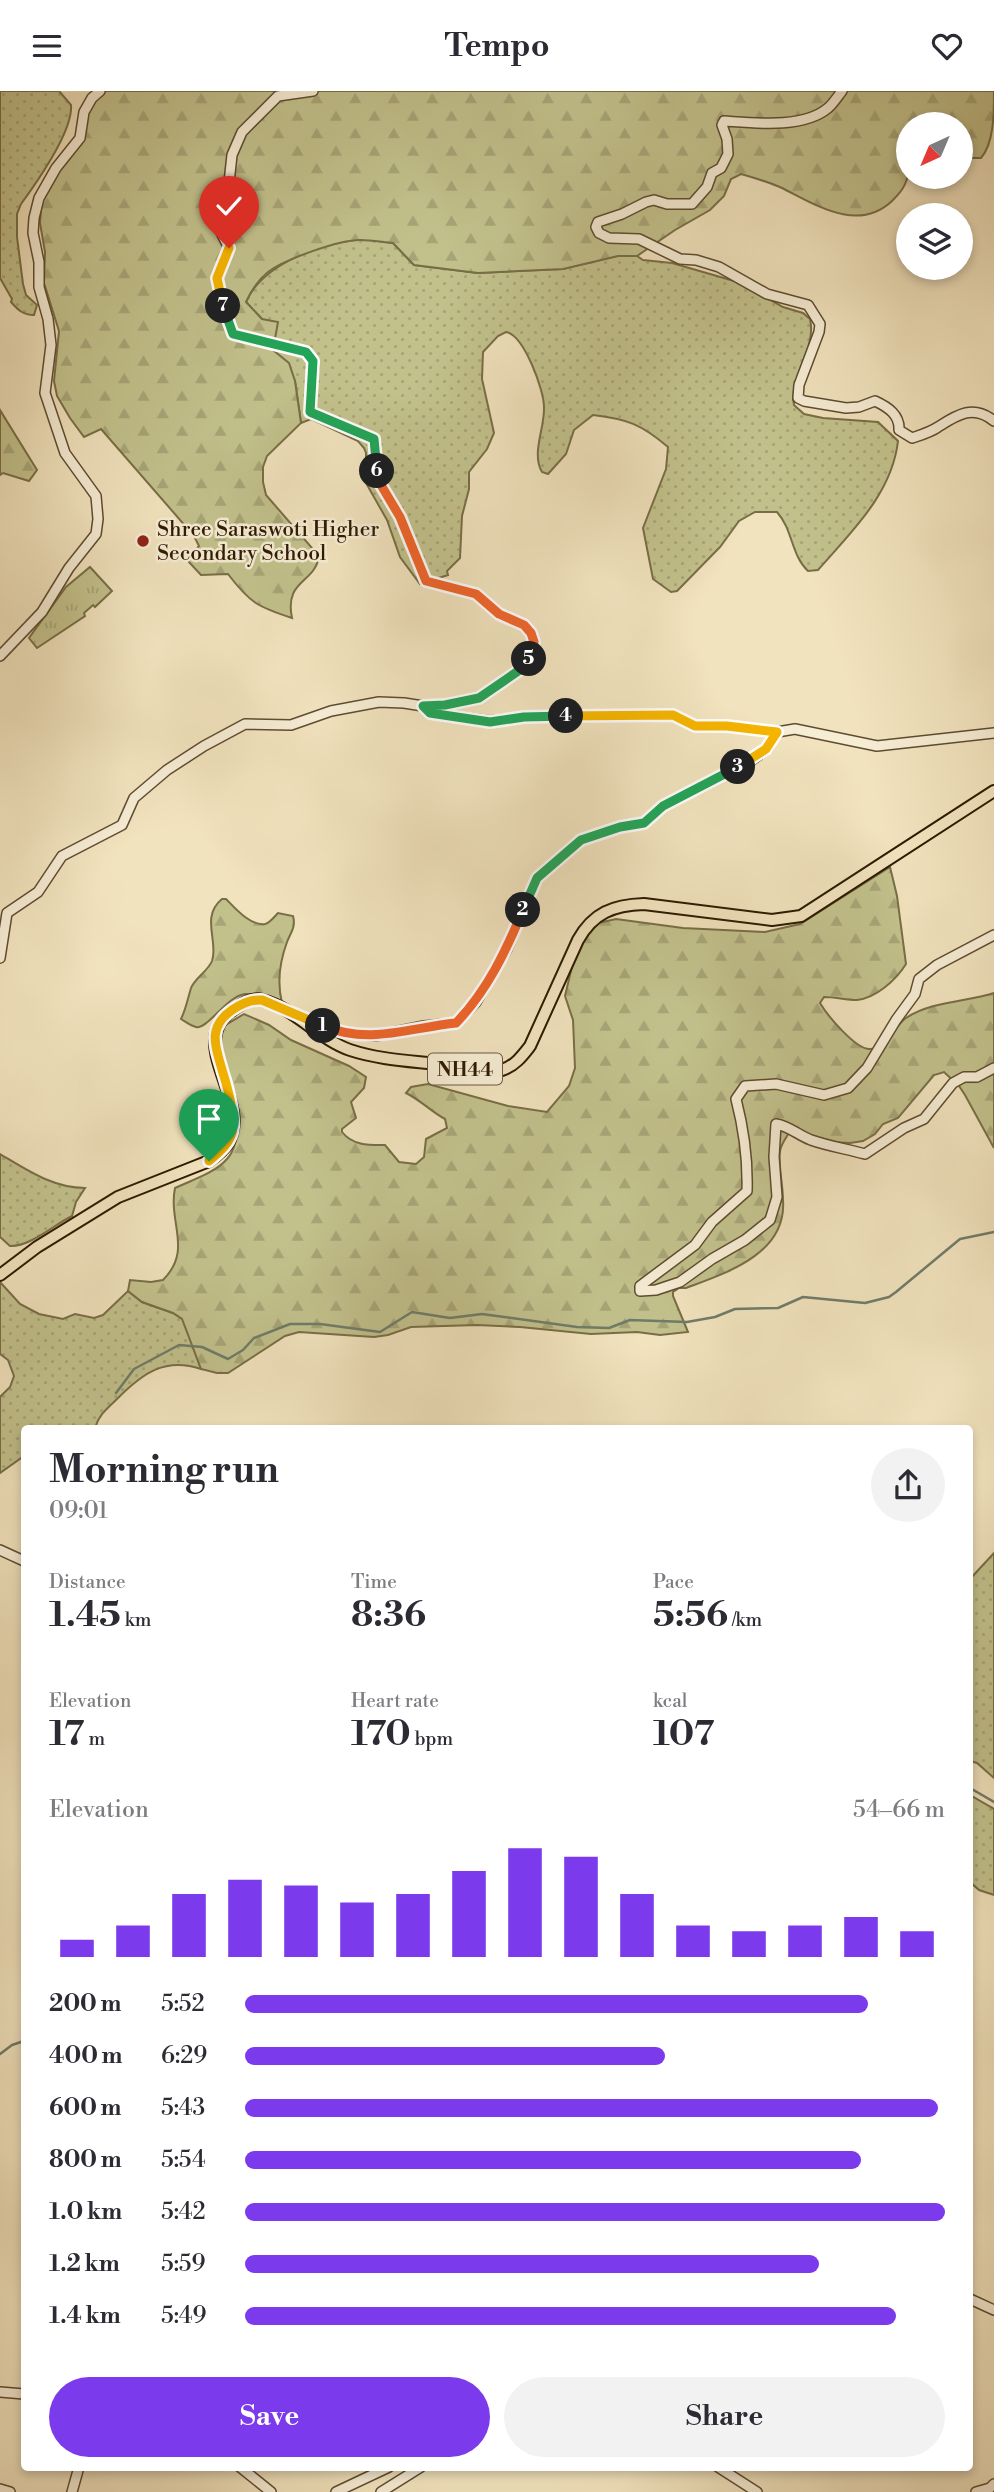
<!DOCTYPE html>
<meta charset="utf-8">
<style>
body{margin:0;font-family:"Libre Bodoni",serif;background:#f2f2f3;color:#2b2b33;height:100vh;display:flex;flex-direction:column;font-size:26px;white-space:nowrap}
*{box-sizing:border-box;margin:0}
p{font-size:23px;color:#7c7c81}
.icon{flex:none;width:38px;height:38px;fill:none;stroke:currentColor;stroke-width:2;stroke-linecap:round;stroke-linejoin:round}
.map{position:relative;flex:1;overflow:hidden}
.sheet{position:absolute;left:21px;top:1334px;width:952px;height:1046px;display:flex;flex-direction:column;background:#fff;border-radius:7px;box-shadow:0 4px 10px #0003}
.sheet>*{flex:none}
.needle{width:46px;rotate:224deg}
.fabs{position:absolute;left:896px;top:21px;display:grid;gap:14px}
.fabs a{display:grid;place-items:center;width:77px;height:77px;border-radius:50%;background:#fff;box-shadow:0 4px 10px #0003;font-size:35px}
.pin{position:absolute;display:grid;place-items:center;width:60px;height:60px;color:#fff;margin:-72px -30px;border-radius:50% 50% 50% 0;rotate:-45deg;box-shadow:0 0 7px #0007}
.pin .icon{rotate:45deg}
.km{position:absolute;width:35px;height:35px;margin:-18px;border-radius:50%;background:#222;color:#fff;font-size:19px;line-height:35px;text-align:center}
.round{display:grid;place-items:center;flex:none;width:74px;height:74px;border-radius:37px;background:#f2f2f3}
.overview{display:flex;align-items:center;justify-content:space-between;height:119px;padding:0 28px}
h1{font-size:38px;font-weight:800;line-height:52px}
.figures{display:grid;grid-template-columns:repeat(3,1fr);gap:10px;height:119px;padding:7px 28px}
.figures div{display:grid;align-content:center}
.figures b{font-size:35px;font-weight:800}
.figures small{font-size:19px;font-weight:400}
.figures p{font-size:19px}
.chart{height:196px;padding:14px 28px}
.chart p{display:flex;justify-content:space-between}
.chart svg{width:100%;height:126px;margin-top:7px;stroke:#7c3aed;stroke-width:6}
.cta{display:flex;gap:14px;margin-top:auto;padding:14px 28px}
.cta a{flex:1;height:80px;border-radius:42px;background:#7c3aed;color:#fff;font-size:28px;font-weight:800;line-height:80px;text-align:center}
.cta a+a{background:#f2f2f3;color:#2b2b33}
ul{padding:0 28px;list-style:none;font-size:23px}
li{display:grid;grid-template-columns:112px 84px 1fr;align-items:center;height:52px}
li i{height:18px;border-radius:9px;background:#7c3aed}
header{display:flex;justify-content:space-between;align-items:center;height:91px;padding:0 28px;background:#fff;font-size:32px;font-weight:800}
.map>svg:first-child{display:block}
</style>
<header><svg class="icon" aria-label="menu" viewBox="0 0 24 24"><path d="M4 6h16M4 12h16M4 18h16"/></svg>Tempo<svg class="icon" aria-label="heart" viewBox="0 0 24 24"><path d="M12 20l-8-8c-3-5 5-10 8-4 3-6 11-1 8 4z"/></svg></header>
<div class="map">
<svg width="994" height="2401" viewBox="0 0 994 2401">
<defs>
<pattern id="grass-dots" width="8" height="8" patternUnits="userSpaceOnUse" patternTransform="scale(1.75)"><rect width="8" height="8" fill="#c2c18c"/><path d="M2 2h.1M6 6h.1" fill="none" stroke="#a7a577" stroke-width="1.8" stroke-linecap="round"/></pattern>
<pattern id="forest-firs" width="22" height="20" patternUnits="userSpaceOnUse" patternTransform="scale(1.75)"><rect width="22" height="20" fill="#c2c18c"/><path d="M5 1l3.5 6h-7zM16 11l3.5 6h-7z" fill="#a7a577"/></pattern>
<pattern id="park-tufts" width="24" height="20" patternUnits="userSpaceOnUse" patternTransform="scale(1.75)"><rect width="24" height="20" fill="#c2c18c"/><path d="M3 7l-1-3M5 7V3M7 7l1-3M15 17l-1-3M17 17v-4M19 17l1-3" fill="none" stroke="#a7a577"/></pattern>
</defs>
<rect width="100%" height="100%" fill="#f1e3be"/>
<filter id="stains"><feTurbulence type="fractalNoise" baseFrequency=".00286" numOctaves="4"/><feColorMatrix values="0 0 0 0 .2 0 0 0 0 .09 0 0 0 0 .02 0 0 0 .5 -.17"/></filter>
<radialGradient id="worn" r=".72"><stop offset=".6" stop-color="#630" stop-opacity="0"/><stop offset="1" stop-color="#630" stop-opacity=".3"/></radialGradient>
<g fill="url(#grass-dots)" stroke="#786e46" stroke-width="2">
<path d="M0,0h59l12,14c2,26 -34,77 -50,99l-4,10v23l6,47 3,11 11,10 -3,10c-11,0 -16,-5 -23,-13l1,-3 -12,-21z"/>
<path d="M362,148l31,4 21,22 64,8 85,-4 54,-13h20l6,4 29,3 69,20 42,24 20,6 7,6c7,31 -21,56 -16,86l10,9 19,4 55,4 20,19c-6,53 -47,91 -80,129l-10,1c-17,-16 -15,-41 -31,-59h-22l-16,9 -19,26 -43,44 -6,1 -18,-13 -10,-51 23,-59 2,-22c-27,-23 -41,-28 -75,-32l-19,15 -8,24 -18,20 -6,-2c-11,-19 3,-44 2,-65 0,-17 -20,-72 -38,-75l-8,4 -15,16 -1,27 12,54 -7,16 -18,23v17l-7,27 -2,42 -13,13 1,4 -28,9 -20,-27 -13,-37 -21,-37v-30l-2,-5 -6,-7 -36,-17 -11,-5 -10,4 -6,-42 -22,-31 -11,-31 -16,-17c17,-39 76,-59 116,-63z"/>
<path d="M0,1063c27,16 53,34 85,34l-9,14 -4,14c-17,8 -42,31 -62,30l-10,-9z"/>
<path d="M0,1191l20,22 19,10 24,5 12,-5 19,4 9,-3 25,-24 14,11 31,11 10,6 18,50c-36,-12 -58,4 -83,29 -10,10 -19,16 -23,30h-71v28l-24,17v-76l10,-10 4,-11 -6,-16 -8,-6z"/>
<path d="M994,1462v225l-17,-15 -7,-2v-182z"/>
<path d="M970,1704l24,14v86l-15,-5 -9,-8z"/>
</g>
<g fill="url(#forest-firs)" stroke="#786e46" stroke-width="2">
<path d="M102,0h892c0,23 0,52 -13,67h-13l-7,-5v-29h-53c0,16 2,34 0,49 -1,12 -8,20 -16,28 -34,32 -76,4 -110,-13 -13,-6 -27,-10 -41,-14l-10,5 -7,17 -14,14 -35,20 -38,26h-19l-55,13 -85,4 -64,-8 -21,-22c-11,-1 -22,-3 -33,-3 -21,0 -75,19 -92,32 -10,8 -17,19 -22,30l16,17 16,3 -5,28 16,13 6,18 6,42 -34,33 -4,11v15l3,13 53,61c-4,28 -35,23 -27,62 -34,-11 -42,-15 -64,-44l-27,1 -14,-15 12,-14 -5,-10 -93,-107 -17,8 -14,-19 -13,-22 -3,-15 5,-50 -15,-48 1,-31 -5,-29 2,-26 11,-20 29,-36 7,-43z"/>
<path d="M0,319l37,60 -8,11 -26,-8 -3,2z"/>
<path d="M890,776l7,29 9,68c-10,16 -30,34 -49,36 -11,0 -22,-3 -33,-3l-4,6c7,12 36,47 50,46 14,0 25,-23 36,-31 26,-17 60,-16 88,-25v155l-29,-53 -6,-9 -15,-14 -10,3 -36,43 -15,6 -8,10 -12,7 -13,2 -19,-1 -41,-11c-3,6 -9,13 -10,20 -2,14 3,34 3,49 4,54 -57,73 -97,88h-7l-6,4v4l15,36 -28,3 -23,-3 -46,2 -71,-7 -43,-2 -66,2 -23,8 -14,2 -75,-5 -14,4 -57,37h-11l-16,-4 -19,-50 -9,-6 -31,-11 -14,-11 2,-11 21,2 12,-2c30,-30 5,-57 12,-92 17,-8 40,-15 52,-29 18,-20 8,-63 2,-85 -6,-22 -11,-25 -5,-48l20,-12 25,11 22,15 58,26 17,11 -2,11 -13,14 5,16 -14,11v3c11,14 28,13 43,13l14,17 17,2 8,-7 2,-18 21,-11 -2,-9c-15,-8 -23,-18 -39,-26l5,-6 17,-3 80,22 39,6 22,-26 6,-18 -2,-48 -8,-24 13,-55 16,-17 22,-5 67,9 82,4 35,-8z"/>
<path d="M222,808h4c9,9 24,27 39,25 5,-1 10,-8 13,-11l15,3c3,11 -2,16 -6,26 -7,19 -10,41 -5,61 -11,-4 -25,-10 -37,-9 -18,2 -38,36 -49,33 -5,-1 -10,-5 -15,-8 5,-10 7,-21 10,-31 4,-10 17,-17 21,-27 7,-19 -12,-44 10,-62z"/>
</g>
<path fill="url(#park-tufts)" stroke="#786e46" stroke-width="2" d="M90,476l22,24 -17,16 -2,-2 -9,8 1,3 -48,32 -8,-10 37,-51z"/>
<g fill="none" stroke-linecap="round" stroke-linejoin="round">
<g stroke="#6f7c6a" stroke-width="2.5">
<path d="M116,1302l18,-24 45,-24 23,2 26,12 15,-9 11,-12 36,-14h30l60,8 32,-20 38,6 32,-4 95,13 32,1 21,-8 57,2 28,-5 20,-8 43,-1 25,-11 62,6 24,-6 7,-5 64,-53 34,-7"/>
<path d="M970,1697l24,14"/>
<path d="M0,1963l12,-9 12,-4"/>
</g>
<defs>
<g id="minor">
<path d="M842,0c-4,5 -9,13 -14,17 -25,21 -74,15 -104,13l-2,4 5,14 1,15 -7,14 -9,5 -5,14 -15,17h-25l-13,-4 -8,2 -24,12 -24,8 -2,5 3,6 10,5 30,1 41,20 16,1 23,7 48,27 41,11 12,19 -1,8 -20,53 -1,13 6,3 42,7 13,-1 16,-6c13,6 25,14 24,29l13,8c9,-3 19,-6 26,-11 19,-12 35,-23 56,-6"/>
<path d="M0,565l42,-44 27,-44 27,-34 2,-15 -2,-23 -31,-43 -20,-60 6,-48 -3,-26 -9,-32v-25l-6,-29 1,-15 5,-20 17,-30 24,-30 4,-26 8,-14 8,-7"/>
<path d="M423,615l7,7 60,8 35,-4 148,-2 22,11h32l50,6"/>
<path d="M994,844l-57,30 -18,14 -4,15 -19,26 -29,48 -19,20 -24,7 -48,-11 -31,2 -9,13c8,31 12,60 11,92l-35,31 -17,23 -55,41v5l16,-1 24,-8 32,-23 33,-19 25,-20 7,-23 -3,-40 2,-33c13,2 22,11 35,16 17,6 36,9 54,14l39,-26 20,-9 29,-36 11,-6h13l17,-9"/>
<path d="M0,867l7,-45 31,-21 24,-36 60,-31 12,-27 33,-28 37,-24 41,-22 46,1 40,-14 48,-9 25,1 19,3 22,-1 34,-7 48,-33 7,-23 -3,-9 -7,-8 -25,-11 -23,-20 -50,-13 -26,-64 -22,-37 -4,-41 -64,-27 3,-51 -7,-9 -73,-18 -10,-28 -6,-28 12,-30 -14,-27 13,-29 4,-37 10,-23 36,-36 35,-5"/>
<path d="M305,928l33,13 37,4 49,-10 32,-3 20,-21 31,-53 30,-71 44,-38 39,-13 24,-4 19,-17 89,-46 15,-11 10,-17 18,-3 82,17 117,-13"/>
<path d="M0,1459l24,11"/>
<path d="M970,2208l24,11"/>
<path d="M0,2301l24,2"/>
<path d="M240,2376l31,25"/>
<path d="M718,2376l39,25"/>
<path d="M0,2398l10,3"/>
<path d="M72,2401l7,-25"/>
<path d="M336,2401l53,-25"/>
<path d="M381,2401l40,-25"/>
<path d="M976,2401l14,-4 4,-4"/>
</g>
<path id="major" d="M0,1184l37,-28 81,-50 91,-36c7,-5 15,-11 19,-18 25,-41 -44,-102 5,-133 8,-6 20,-13 29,-10 33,8 56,39 88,50 30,10 63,11 94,15 19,3 40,10 58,5 13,-4 21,-15 28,-24l48,-106c15,-27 35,-35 66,-36l128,16 29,-4 193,-125"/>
</defs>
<use href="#minor" stroke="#5f4c30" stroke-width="12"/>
<use href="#major" stroke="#2e1a00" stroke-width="14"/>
<use href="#minor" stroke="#f6edd5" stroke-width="9"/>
<use href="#major" stroke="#f1e3be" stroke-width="10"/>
</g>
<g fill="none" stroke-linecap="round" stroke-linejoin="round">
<defs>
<path id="split-1" d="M209,1070c11,-9 23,-19 24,-34 1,-17 -5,-38 -10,-54 -7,-25 -17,-45 9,-63 9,-6 19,-11 30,-10l61,26"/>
<path id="split-2" d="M323,935c47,19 85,2 133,-3 31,-32 50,-72 67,-113"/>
<path id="split-3" d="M523,819l14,-32 44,-38 39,-13 24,-4 19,-17 75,-39"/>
<path id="split-4" d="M566,625l107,-1 22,11h32l50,6 -11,17 -28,18"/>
<path id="split-5" d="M529,568l-2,6 -48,33 -34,7 -22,1 7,7 60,9 34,-5 42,-1"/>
<path id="split-6" d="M377,380l1,9 22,37 26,64 50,13 23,20 25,11 7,8 3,9 -5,17"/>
<path id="split-7" d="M223,215l10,28 73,18 7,9 -3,51 64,27 3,32"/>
<path id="split-8" d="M223,215l-6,-28 12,-30"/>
</defs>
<use href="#split-1" stroke="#fff" stroke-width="14"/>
<use href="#split-2" stroke="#fff" stroke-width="14"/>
<use href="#split-3" stroke="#fff" stroke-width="14"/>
<use href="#split-4" stroke="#fff" stroke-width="14"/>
<use href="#split-5" stroke="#fff" stroke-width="14"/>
<use href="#split-6" stroke="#fff" stroke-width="14"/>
<use href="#split-7" stroke="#fff" stroke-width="14"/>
<use href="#split-8" stroke="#fff" stroke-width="14"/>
<use href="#split-1" stroke="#f5b400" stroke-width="9"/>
<use href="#split-2" stroke="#f0652b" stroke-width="9"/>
<use href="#split-3" stroke="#22a559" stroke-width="9"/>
<use href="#split-4" stroke="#f5b400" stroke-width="9"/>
<use href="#split-5" stroke="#22a559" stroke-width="9"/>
<use href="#split-6" stroke="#f0652b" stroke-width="9"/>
<use href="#split-7" stroke="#22a559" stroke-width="9"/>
<use href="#split-8" stroke="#f5b400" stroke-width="9"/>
</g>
<circle fill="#8f2418" stroke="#f6edd5" stroke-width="2.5" cx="143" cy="450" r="7"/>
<g text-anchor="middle" stroke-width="5" stroke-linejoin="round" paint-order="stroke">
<rect fill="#f6edd5" stroke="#6a5940" stroke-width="2" x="428" y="962.5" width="74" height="31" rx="5"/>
<g font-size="19" font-weight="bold" fill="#2e1a00">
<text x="465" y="985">NH44</text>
</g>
<g font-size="21" fill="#2e1a00" stroke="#f6edd5" text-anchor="start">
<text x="157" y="445">Shree Saraswoti Higher<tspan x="157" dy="24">Secondary School</tspan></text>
</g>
</g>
<rect width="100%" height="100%" filter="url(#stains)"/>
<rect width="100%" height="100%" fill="url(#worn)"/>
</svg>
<div class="fabs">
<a><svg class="needle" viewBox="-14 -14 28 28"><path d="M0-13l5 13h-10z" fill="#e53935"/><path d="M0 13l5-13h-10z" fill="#7c7c81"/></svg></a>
<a><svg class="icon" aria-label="layers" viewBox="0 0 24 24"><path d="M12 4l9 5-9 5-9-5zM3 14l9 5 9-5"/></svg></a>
</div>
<div class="pin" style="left:209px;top:1070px;background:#1e9e55"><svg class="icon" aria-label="arrive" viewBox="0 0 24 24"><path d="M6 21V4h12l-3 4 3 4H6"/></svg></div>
<div class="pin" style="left:229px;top:157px;background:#d93025"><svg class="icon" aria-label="check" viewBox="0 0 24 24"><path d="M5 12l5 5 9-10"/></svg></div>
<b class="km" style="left:323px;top:935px">1</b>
<b class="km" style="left:523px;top:819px">2</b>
<b class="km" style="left:738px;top:676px">3</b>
<b class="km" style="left:566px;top:625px">4</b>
<b class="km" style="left:529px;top:568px">5</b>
<b class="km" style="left:377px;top:380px">6</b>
<b class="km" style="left:223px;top:215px">7</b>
<section class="sheet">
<div class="overview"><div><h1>Morning run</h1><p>09:01</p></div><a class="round"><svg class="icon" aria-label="share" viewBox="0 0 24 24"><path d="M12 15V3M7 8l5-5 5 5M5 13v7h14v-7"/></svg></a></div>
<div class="figures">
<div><p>Distance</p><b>1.45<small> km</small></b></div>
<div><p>Time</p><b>8:36</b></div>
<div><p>Pace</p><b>5:56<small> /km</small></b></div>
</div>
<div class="figures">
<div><p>Elevation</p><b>17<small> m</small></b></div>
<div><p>Heart rate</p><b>170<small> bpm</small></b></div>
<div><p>kcal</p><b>107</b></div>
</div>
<div class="chart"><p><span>Elevation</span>54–66 m</p>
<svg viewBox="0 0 160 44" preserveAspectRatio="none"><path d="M5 44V38M15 44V33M25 44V22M35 44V17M45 44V19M55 44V25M65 44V22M75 44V14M85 44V6M95 44V9M105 44V22M115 44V33M125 44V35M135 44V33M145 44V30M155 44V35"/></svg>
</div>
<ul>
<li><b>200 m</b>5:52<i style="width:89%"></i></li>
<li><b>400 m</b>6:29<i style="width:60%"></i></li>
<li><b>600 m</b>5:43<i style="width:99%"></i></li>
<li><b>800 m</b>5:54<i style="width:88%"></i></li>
<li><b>1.0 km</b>5:42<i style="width:100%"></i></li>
<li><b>1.2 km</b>5:59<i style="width:82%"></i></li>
<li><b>1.4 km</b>5:49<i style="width:93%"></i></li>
</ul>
<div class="cta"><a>Save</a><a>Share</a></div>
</section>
</div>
